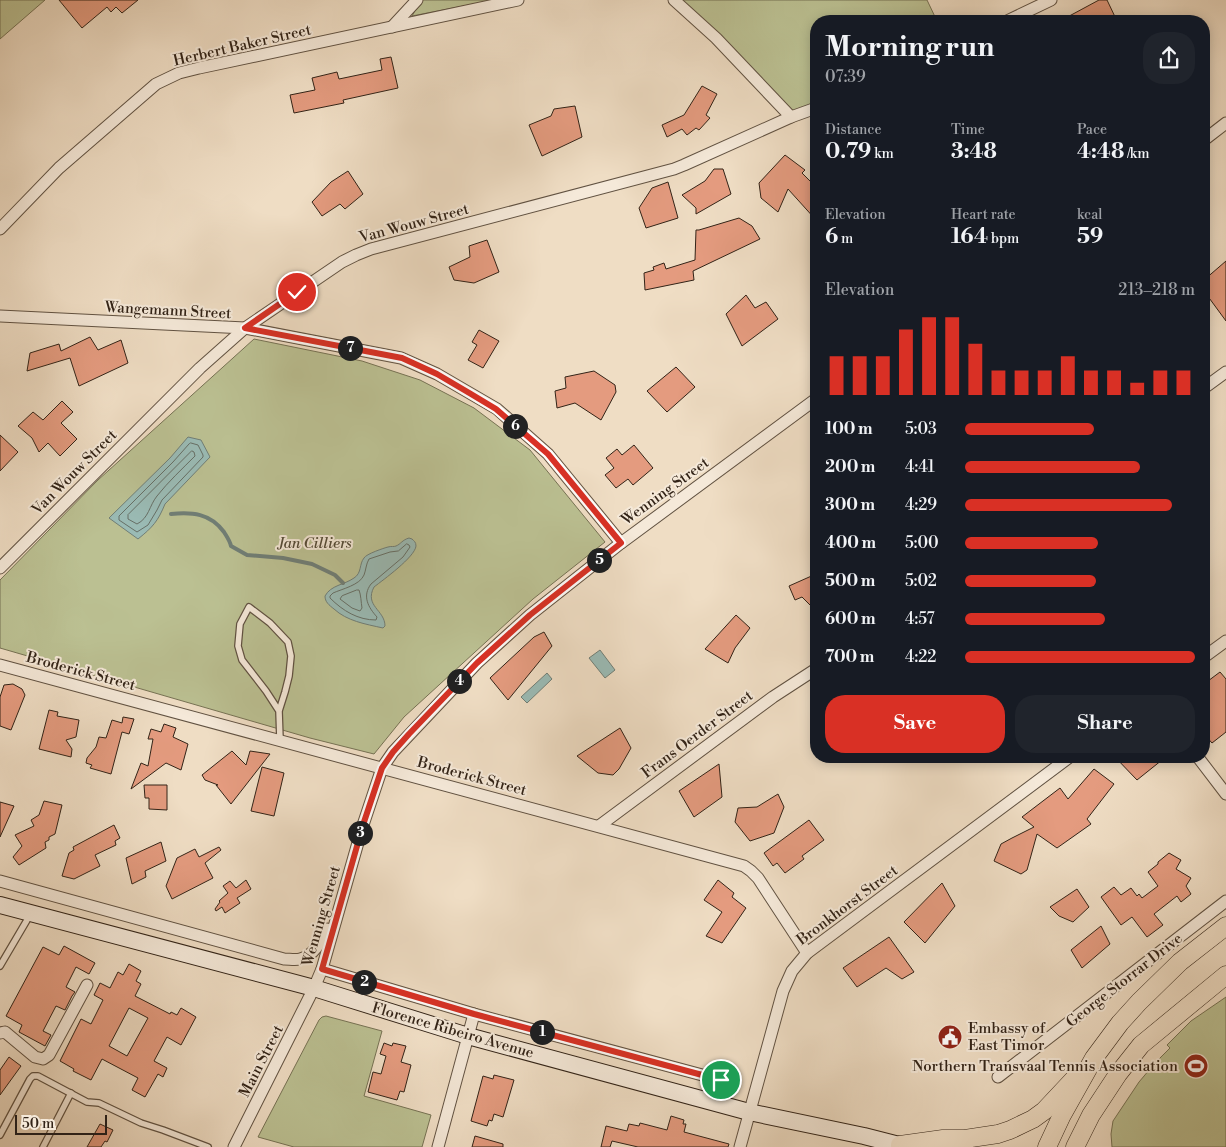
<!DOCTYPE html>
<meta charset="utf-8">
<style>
body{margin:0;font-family:"Libre Bodoni",serif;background:#20242c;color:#f1f3f6;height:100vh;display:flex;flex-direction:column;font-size:19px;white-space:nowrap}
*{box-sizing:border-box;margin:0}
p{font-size:16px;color:#9ea1a6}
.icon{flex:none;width:28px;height:28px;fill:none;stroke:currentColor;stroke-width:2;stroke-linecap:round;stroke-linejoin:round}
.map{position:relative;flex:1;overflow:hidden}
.details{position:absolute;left:810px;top:15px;width:400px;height:748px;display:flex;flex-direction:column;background:#171b24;border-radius:20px;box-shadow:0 2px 12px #0003}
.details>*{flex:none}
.scale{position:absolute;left:15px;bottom:12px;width:92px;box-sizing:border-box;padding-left:5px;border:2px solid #322317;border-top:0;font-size:14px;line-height:18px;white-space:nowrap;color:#322317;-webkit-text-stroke:4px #f5e9d9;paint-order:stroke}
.pin{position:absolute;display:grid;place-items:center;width:42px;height:42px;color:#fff;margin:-21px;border:2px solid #fff;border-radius:50%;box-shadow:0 1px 5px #0007}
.km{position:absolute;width:25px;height:25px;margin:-12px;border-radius:50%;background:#222;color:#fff;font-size:14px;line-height:25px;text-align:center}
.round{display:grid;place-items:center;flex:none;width:52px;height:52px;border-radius:20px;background:#20242c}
.summary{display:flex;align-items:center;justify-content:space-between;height:85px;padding:0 15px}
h1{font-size:28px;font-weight:800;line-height:38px}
.figures{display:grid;grid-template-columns:repeat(3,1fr);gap:8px;height:85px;padding:5px 15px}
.figures div{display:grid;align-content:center}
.figures b{font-size:21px;font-weight:800}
.figures small{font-size:14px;font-weight:400}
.figures p{font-size:14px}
.chart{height:140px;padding:10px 15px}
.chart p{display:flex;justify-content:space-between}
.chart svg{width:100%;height:90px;margin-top:5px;stroke:#d93025;stroke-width:6}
.primary-button{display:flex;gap:10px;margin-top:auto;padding:10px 15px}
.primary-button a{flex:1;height:58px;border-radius:20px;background:#d93025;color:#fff;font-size:20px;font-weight:800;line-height:58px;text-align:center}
.primary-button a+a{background:#20242c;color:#f1f3f6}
ul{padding:0 15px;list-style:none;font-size:16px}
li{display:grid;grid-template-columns:80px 60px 1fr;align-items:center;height:38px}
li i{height:12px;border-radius:6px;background:#d93025}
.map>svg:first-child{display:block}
</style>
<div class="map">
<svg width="1226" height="1147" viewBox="0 0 1226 1147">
<rect width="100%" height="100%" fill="#efddc4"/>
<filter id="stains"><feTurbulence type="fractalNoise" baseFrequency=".004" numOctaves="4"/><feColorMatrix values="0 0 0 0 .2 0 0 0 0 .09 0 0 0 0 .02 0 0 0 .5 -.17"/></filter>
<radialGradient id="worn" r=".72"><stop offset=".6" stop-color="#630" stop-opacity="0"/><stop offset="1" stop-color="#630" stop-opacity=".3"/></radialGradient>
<g fill="#bbc092" stroke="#767254">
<path d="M0,0h45l-45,39z"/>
<path d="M421,0h73l-82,16z"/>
<path d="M679,0h248l10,21h-121v87l-23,10z"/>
<path d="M254,339l108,22 58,19 54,28 56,42 75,92 -72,57 -129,118 -30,37 -64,-16 -310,-90v-68l98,-100z"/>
<path d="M1226,997v150h-114l-1,-13 2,-13 26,-39 16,-19 15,-15 -3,-3 24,-24z"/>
<path d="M326,1016l56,15 -18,65 67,19 -9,32h-128l-36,-10 61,-117 3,-3z"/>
</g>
<g fill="#9abbb5" stroke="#707e76">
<path d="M188,437l13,3 9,17 -45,47c-7,17 -12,23 -27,35l-29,-21 61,-60z"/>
<path d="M409,538l3,1c2,2 4,3 4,7 -1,11 -33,34 -42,41 -10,19 11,23 11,39l-2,2c-18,-4 -36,-7 -49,-19 -5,-4 -9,-7 -9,-13 6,-11 19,-11 29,-18 8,-5 5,-14 10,-20 2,-4 20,-10 24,-11 3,-1 6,0 8,-1 5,-2 6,-6 13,-8z"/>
<path d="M600,650l15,20 -10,8 -16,-20z"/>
<path d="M547,673l5,6 -25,24 -6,-6z"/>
</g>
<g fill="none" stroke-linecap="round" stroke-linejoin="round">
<g stroke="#666f66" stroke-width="1">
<path d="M191,443l7,2 5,10v2l-41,43 -5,10 -9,15 -11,7 -18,-12v-4l54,-54 16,-18z"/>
<path d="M192,451l2,1 1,4c-13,13 -27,26 -38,40 -8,10 -8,22 -20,28l-9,-5v-4z"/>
<path d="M407,544l2,1 1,2 -7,10 -32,27c-9,12 -3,23 6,33l-1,3c-18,0 -33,-9 -46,-22v-2l3,-3c9,-4 27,-8 31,-18 2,-5 2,-11 5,-16l21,-7 8,-1z"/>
<path d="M357,590h2c2,5 2,12 3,18l-2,3 -8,-3 -12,-9 2,-3z"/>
</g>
<path stroke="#707e76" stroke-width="4" d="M171,514c21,-2 39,-1 53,18 3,5 6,9 7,14l16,9 36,3 29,6 23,11 8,8"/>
</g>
<g fill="#e49b7f" stroke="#322317" fill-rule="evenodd">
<path d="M59,0h79l-16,13 -6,-6 -5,5 -4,-5 -25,21z"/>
<path d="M1099,0h8l10,21h-57z"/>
<path d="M391,57l7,31 -55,12 1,3 -50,10 -4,-18 25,-5 -3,-12 25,-6 2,7 43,-9 -2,-11z"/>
<path d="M702,86l15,8 -11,21 4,3 -11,12 -3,-2 -9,7 -5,-6 -15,8 -5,-12 22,-10z"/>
<path d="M575,106l7,31 -40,19 -13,-31 22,-9 3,-7z"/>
<path d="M785,155l20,15 -3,3 14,14v33l-28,-31 -10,23 -17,-14 -2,-15z"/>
<path d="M714,169h9l8,25 -35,20v-6l-14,-13 23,-14z"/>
<path d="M348,171l15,23 -18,15 -5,-5 -18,12 -10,-14 19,-20z"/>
<path d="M668,182l10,36 -32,10 -7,-20 13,-20z"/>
<path d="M739,218l13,8 8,13 -67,32 1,9 -49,10 -1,-17 10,-3 -1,-3 11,-4 2,6 29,-9 1,-30h3z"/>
<path d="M487,240l12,32 -25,11 -20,-3 -5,-13 21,-10 -1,-11z"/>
<path d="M1226,261v60l-22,-30v-11z"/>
<path d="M746,295l9,13 11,-6 12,17 -36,27 -16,-32z"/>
<path d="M479,330l20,11 -16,27 -15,-8 9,-15 -5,-3z"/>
<path d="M90,337l8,13 23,-10 7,23 -49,23 -9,-28 -43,13 3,-18 29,-9 2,7z"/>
<path d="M676,367l19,20 -28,25 -20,-21z"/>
<path d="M594,371l21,14 1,7 -15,28 -26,-17 -18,5 -2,-17 11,-3 -1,-11z"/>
<path d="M62,401l11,11 -12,11 16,16 -17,17 -12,-13 -9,9 -7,-14 -14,-12 15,-14 10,8z"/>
<path d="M0,435l18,17 -18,19z"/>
<path d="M634,445l19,23 -20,17 -5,-6 -12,9 -11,-13 9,-7 -8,-10 11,-9 5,6z"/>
<path d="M816,574v37l-14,-14 -7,3 -6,-14z"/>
<path d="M736,615l14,13 -15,20 -7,15 -23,-14z"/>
<path d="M544,632l8,14 -44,54 -18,-22 44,-41z"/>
<path d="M1220,672l6,7v53l-14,11 -8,-9v-50z"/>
<path d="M13,684l9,5 3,6 -14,35 -11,-4v-29l4,-12z"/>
<path d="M49,710l9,2 -1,4 22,4 -3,17 -10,3 6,9 -1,8 -32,-8z"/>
<path d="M123,717l11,2 -5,15 -7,-2 -11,42 -21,-6 2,-3 -6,-2 1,-5 9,-11 3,-10 7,1 6,-18 10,3z"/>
<path d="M164,724l12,4 -3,9 15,7 -7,26 -15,-7 -35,26 10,-26 7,3 5,-27h-5l3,-10 10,3z"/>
<path d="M620,728l11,20 -12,21 -6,6 -15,-2 -21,-17z"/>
<path d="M232,751l14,14 4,-14 20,3 -39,50 -15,-19h2l-13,-5 -3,-5z"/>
<path d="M1114,756h53l-30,24z"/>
<path d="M719,764l3,33 -28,20 -15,-26z"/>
<path d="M262,767l22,6 -10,43 -23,-5z"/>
<path d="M1094,769l20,15 -27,35 4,5 -34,24 -20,-14 -10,36 -6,4 -27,-13 7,-17 11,-6 22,-11 -12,-10 38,-29 8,11z"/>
<path d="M144,785h23v25l-18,-1v-11h-4z"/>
<path d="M778,794l6,13 -10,26 -24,8 -15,-19 3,-14 19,-1z"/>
<path d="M44,801l18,4 -7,29 -6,3v3l-4,2 1,6 -27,17 -6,-8 9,-11 -7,-11 19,-9 -3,-6 8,-5z"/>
<path d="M0,802l14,4 -14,31z"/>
<path d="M809,820l15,20 -22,16 2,3 -19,14 -8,-10 -4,3 -9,-13z"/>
<path d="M114,825l6,13 -5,3 1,4 -21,10 5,11 -26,13 -12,-3 7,-23 5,-3 -1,-3z"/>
<path d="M161,842l5,19 -21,10 1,6 -14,7 -6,-26z"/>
<path d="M219,847l2,3 -16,13 8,15 -41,21 -6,-13 11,-28 18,-9 4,8z"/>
<path d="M1169,853l12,7 -5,9 15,9 -5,8 5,8 -10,8 -4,-6 -23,18 9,11 -16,12 -15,-20 -11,8 -20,-28 13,-10 7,8 10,-7 6,8 2,-2 3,4 16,-12 -10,-14 10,-8v-2z"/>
<path d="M246,880l5,9 -14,9 3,5 -15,10 -3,-6 -6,4 -1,-2 5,-7 -1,-1 9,-8 -5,-7 7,-5 6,7z"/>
<path d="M718,880l16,13 -2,4 14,11 -24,35 -16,-7 16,-24 -18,-12z"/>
<path d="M942,883l13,23 -30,37 -21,-21z"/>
<path d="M1077,889l12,18 -16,15 -14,-6 -9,-9z"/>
<path d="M1101,926l9,18 -28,24 -11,-18z"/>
<path d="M889,937l25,35 -12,7 -16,-11 -29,19 -14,-19z"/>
<path d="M64,946l31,17 -6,11 -13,-7 -10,20 9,5 -3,4 -7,14 -9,-4 -13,25 8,4 -6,11 -26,-14 3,-7 -16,-9 37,-69 16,8z"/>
<path d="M129,964l12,7 -5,10 5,3 -6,12 35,18 1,-2 6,3 4,-7 15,9 -15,28 -14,-8 -13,24 13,7 -4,9 -5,-3 -13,23 -13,-7 6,-12 -36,-19 -11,21 -18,-9 1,-2 -14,-8 21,-42 10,5 12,-24 -9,-5 6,-12 10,5 8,-16 5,3zM129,1008l19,10 -21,38 -18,-10z"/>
<path d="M384,1043l8,3 1,-3 13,3 -5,16 10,3 -7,27 -4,-1 -3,9 -29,-8 5,-20 8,2 5,-18 -6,-2z"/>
<path d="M9,1057l12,9 -21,29v-25z"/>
<path d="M494,1075l20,5 -11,37 -9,-3 -2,7 -3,-1 -2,6 -16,-5 12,-45 10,3z"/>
<path d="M671,1116l13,4 -1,4h3l-2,8 45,12 -1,3h-90l-26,-6 -2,6h-9l5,-21 21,5 2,-7 10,2 1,-3 27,7z"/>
<path d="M100,1124l13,6 -6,12 -2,-1 -4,6h-14z"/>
<path d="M475,1136l28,8v3h-31z"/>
</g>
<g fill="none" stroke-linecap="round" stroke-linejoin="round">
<defs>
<g id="service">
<path d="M279,711l-13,-20 -24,-31 -4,-14 2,-22 9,-17 21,16 18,19 3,14 -2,20 -4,16 -6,19 1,29"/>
<path d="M0,966l30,-51"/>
<path d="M0,1135l30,-56 3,-3h5l49,26 12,1 42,20 22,7 45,17"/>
<path d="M43,1147l28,-54"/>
</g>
<g id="minor">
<path d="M674,0l42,38 75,79"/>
<path d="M1007,21l44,-21"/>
<path d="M392,27l25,-27"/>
<path d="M1204,140l22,-17"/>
<path d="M0,229l59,-61 97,-84 23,-11 20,-5 319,-68"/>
<path d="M0,316l245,12 156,30 36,16 60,35 51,45 73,89"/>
<path d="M1204,388l22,-16"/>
<path d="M0,568l200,-200 45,-40 97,-66 14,-7 15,-6 303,-80 10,-4 107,-48 25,-9"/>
<path d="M1204,657l22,-16"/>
<path d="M0,665l744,201 7,5 7,7 49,75"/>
<path d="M1197,756l29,38"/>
<path d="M599,826l174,-129 43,-28"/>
<path d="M0,881l284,78c5,0 12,1 16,0 15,-4 21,-18 27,-30"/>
<path d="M322,969l152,45 247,66"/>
<path d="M0,1033l5,-1 30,25 8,2 6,-4 38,-70"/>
<path d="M998,1077l228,-176"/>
<path d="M234,1147l80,-159 8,-19 41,-144 19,-57 11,-16 84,-89 53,-48 91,-72 195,-144"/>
<path d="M438,1147l36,-133"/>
<path d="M740,1147l43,-156 9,-20 15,-18 264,-197"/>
</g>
<path id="secondary" d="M0,905l314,83 154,48 281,76 115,24 43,11"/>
<g id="primary">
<path d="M900,1145l43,-6h22l33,-5 12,-4 23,-11 11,-8 30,-32"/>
<path d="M1047,1147l15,-32 32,-57 26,-35 19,-21 41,-40 46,-36"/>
<path d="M1075,1147l16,-32 27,-41 23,-29 85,-70"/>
</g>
</defs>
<use href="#service" stroke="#615242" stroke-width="8"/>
<use href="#minor" stroke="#615242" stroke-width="13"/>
<use href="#secondary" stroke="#322317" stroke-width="18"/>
<use href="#primary" stroke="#322317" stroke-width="19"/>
<use href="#service" stroke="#f5e9d9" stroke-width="5.5"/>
<use href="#minor" stroke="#f5e9d9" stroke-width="11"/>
<use href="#secondary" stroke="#f5e9d9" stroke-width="16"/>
<use href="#primary" stroke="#efddc4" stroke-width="18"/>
</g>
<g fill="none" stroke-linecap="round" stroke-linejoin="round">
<defs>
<path id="route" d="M297,292l-52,36 157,30 35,16 34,20 25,15 52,45 73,89 -91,72 -53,48 -68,71 -16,18 -11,16 -19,57 -41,144 152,45 247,66"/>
</defs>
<use href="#route" stroke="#fff" stroke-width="10"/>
<use href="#route" stroke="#d93025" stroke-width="6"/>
</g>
<defs>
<symbol id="civic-disc" viewBox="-11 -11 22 22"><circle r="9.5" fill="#8f2418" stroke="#f5e9d9"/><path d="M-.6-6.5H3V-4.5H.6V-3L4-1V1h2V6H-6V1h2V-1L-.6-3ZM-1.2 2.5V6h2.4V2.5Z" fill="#fff"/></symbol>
<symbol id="stadium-disc" viewBox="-11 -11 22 22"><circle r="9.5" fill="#8f2418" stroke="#f5e9d9"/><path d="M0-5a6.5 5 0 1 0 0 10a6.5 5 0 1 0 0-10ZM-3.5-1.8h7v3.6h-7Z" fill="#fff"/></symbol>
</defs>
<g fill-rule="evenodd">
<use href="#civic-disc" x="936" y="1023" width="28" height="28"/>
<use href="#stadium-disc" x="1182" y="1052" width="28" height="28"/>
</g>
<g text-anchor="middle" stroke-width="4" stroke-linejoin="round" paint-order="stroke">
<g font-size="15" fill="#322317" stroke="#f5e9d9">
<text transform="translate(242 45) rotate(-13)" y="5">Herbert Baker Street</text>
<text transform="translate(414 223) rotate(-15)" y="5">Van Wouw Street</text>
<text transform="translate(168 310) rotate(3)" y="5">Wangemann Street</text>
<text transform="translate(74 472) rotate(-45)" y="5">Van Wouw Street</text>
<text transform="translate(665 491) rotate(-36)" y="5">Wenning Street</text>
<text transform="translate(81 671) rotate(15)" y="5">Broderick Street</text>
<text transform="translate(697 734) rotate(-37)" y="5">Frans Oerder Street</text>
<text transform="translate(472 776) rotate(15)" y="5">Broderick Street</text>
<text transform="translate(847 905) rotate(-37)" y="5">Bronkhorst Street</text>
<text transform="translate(321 916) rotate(-74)" y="5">Wenning Street</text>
<text transform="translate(1124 980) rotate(-38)" y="5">George Storrar Drive</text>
<text transform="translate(453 1030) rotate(16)" y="5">Florence Ribeiro Avenue</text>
<text transform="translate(261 1061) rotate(-63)" y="5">Main Street</text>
</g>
<g font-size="15" font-style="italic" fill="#544a36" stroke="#f5e9d9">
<text x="315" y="548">Jan Cilliers</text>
</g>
<g font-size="15" fill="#322317" stroke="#f5e9d9" text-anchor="start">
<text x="968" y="1033">Embassy of<tspan x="968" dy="17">East Timor</tspan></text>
<text x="1178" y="1071" text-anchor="end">Northern Transvaal Tennis Association</text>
</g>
</g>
<rect width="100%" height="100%" filter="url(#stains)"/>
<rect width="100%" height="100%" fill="url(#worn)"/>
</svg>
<div class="scale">50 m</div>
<div class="pin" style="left:721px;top:1080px;background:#1e9e55"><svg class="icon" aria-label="arrive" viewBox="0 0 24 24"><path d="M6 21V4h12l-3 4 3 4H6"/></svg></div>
<div class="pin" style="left:297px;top:292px;background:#d93025"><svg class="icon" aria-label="check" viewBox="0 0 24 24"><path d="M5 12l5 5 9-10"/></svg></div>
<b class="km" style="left:542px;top:1032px">1</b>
<b class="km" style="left:364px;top:982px">2</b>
<b class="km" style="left:360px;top:833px">3</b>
<b class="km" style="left:459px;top:681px">4</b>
<b class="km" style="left:599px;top:560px">5</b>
<b class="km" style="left:515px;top:426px">6</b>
<b class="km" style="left:350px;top:348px">7</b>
<section class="details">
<div class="summary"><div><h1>Morning run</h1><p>07:39</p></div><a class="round"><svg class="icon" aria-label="share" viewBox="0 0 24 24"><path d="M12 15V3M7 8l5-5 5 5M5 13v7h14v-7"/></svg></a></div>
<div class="figures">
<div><p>Distance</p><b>0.79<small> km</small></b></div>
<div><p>Time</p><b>3:48</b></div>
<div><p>Pace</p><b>4:48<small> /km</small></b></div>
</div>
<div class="figures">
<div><p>Elevation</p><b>6<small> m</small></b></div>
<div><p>Heart rate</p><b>164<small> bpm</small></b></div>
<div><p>kcal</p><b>59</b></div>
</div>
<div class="chart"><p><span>Elevation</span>213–218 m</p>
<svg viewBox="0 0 160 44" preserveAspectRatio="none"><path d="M5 44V25M15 44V25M25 44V25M35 44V12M45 44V6M55 44V6M65 44V19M75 44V32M85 44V32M95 44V32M105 44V25M115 44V32M125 44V32M135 44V38M145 44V32M155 44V32"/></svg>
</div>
<ul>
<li><b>100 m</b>5:03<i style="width:56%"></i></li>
<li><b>200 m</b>4:41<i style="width:76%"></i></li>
<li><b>300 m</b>4:29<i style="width:90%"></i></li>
<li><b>400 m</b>5:00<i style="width:58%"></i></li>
<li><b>500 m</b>5:02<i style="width:57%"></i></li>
<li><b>600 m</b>4:57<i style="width:61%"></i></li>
<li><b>700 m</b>4:22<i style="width:100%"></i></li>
</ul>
<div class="primary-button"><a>Save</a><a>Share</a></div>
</section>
</div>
